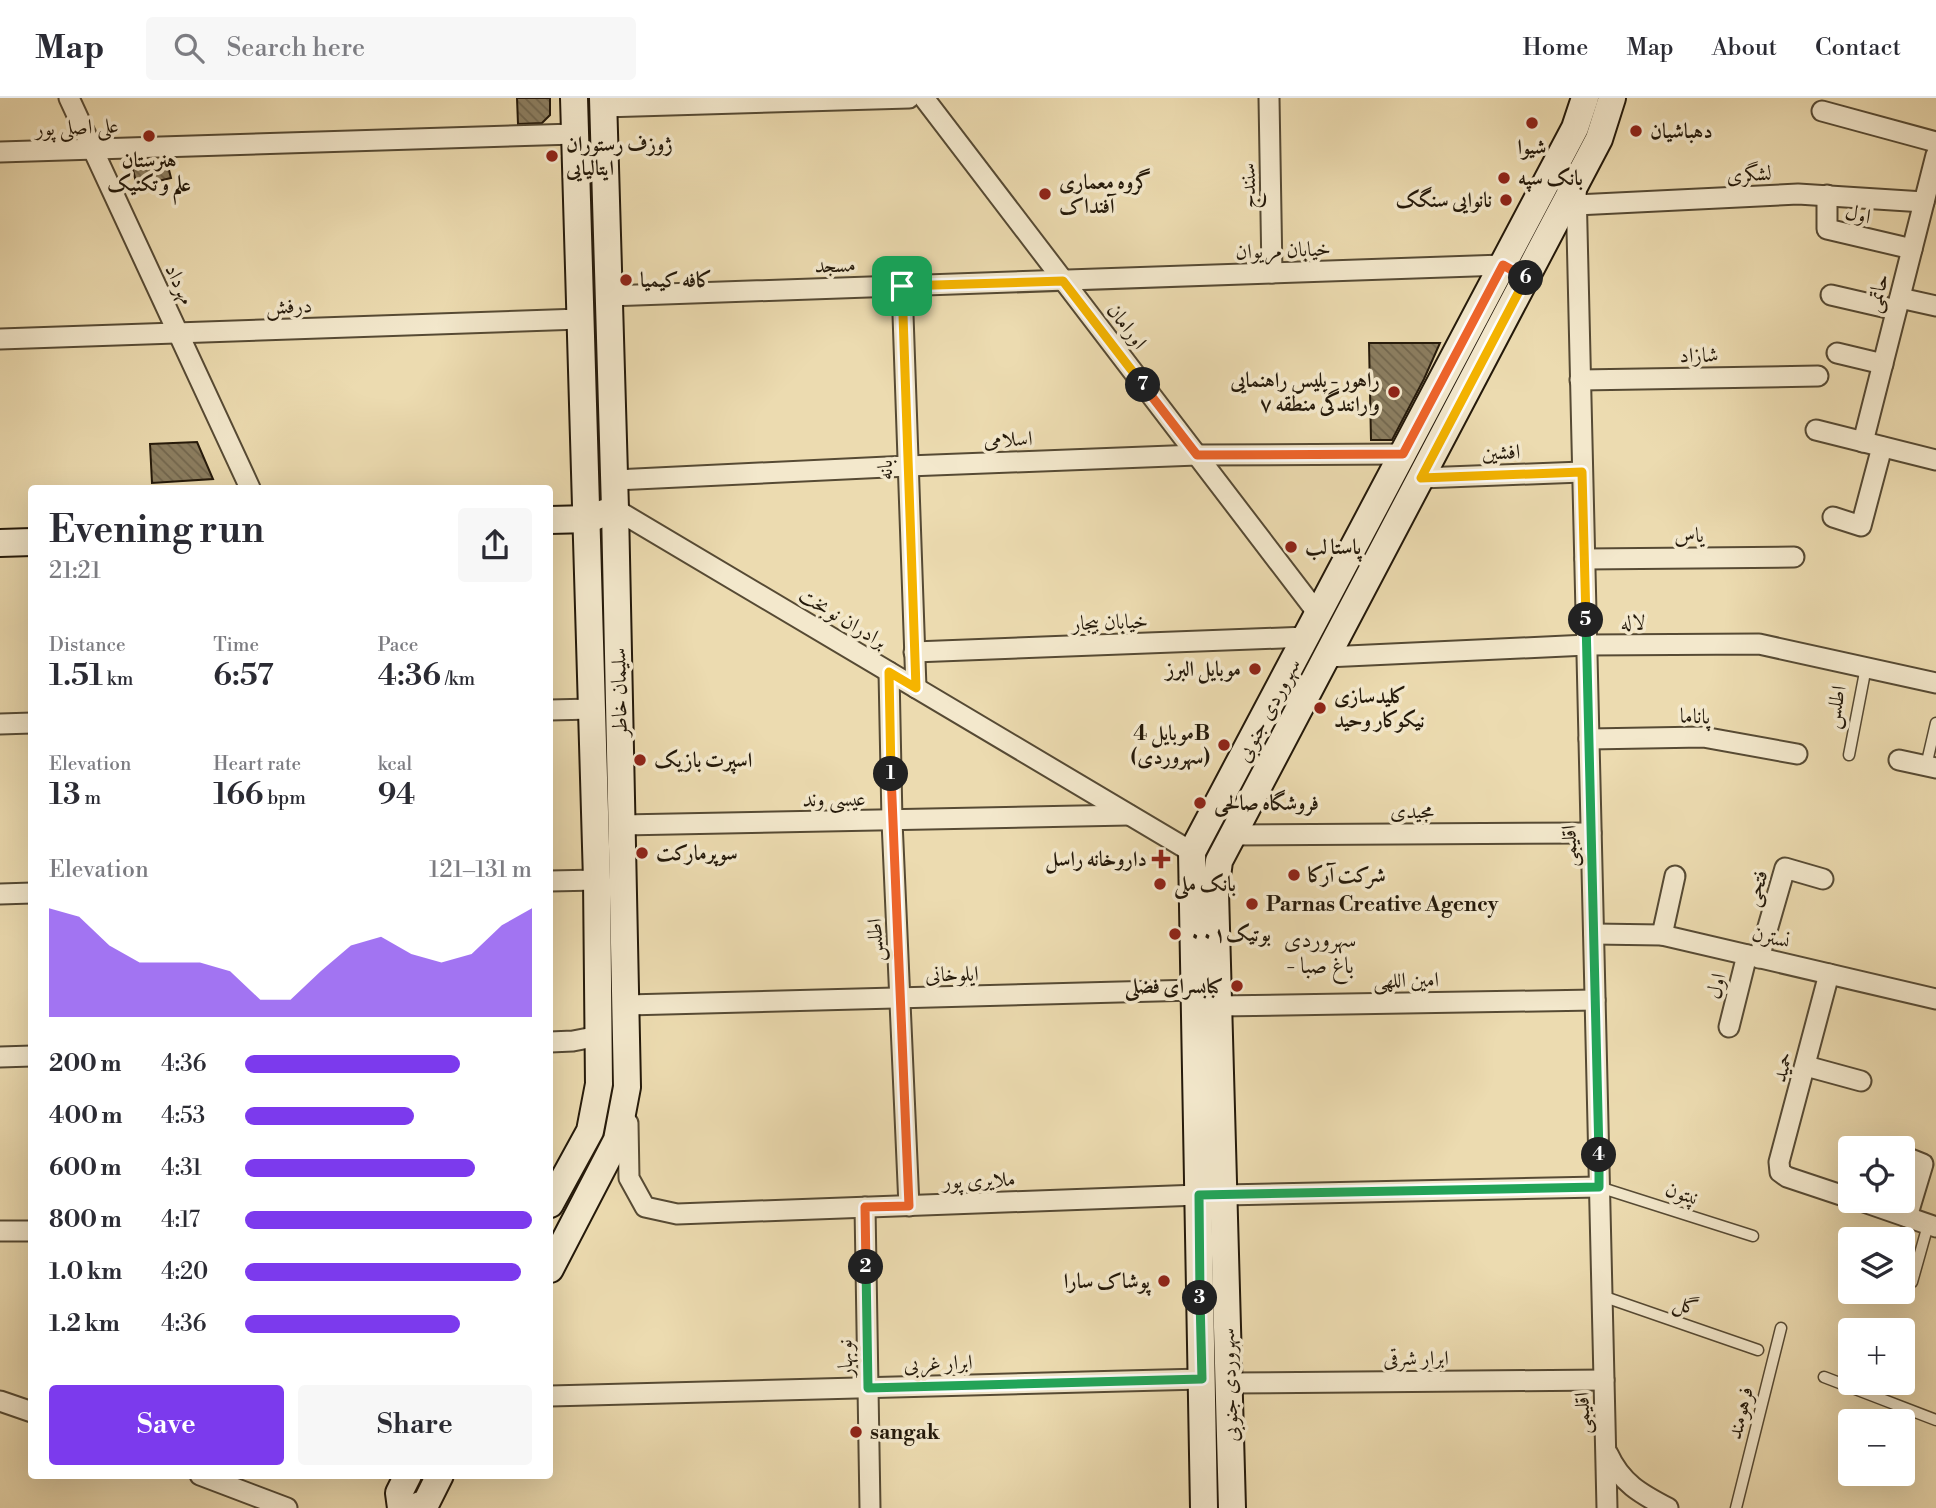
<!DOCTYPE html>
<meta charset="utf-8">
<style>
body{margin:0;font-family:"Libre Bodoni",Amiri,serif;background:#f7f7f7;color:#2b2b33;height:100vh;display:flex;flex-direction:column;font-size:26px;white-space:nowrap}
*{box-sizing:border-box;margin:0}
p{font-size:23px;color:#7c7c81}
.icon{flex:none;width:38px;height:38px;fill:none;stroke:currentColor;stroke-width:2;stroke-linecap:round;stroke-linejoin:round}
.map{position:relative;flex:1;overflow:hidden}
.details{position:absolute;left:28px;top:387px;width:525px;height:994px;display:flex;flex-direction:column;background:#fff;border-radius:7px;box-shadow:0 7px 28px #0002}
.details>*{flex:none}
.fabs{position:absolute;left:1838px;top:1038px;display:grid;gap:14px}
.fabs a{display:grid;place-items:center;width:77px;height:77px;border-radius:7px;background:#fff;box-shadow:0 7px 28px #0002;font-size:35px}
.pin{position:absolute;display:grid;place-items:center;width:60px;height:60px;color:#fff;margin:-30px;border-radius:14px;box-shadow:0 4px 10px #0006}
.km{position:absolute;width:35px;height:35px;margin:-18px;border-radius:50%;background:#222;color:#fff;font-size:19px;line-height:35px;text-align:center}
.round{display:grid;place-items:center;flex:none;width:74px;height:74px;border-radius:7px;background:#f7f7f7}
.summary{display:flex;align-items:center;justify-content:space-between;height:119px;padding:0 21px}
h1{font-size:38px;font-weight:600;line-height:52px}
.figures{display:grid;grid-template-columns:repeat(3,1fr);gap:10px;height:119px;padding:7px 21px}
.figures div{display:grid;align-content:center}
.figures b{font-size:30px;font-weight:600}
.figures small{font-size:19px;font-weight:400}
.figures p{font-size:19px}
.chart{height:196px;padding:14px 21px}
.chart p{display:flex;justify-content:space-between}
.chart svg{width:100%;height:126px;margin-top:7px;fill:#7c3aed;opacity:.7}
.primary-button{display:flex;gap:14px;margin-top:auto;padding:14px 21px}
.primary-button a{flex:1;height:80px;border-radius:7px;background:#7c3aed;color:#fff;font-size:28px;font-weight:600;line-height:80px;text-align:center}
.primary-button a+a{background:#f7f7f7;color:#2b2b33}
ul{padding:0 21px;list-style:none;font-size:23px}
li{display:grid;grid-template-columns:112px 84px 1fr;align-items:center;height:52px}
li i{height:18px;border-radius:9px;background:#7c3aed}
header{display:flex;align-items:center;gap:42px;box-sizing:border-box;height:98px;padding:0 35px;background:#fff;border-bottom:2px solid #e1e1e2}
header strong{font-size:33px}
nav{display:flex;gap:38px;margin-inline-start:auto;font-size:24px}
.search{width:490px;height:63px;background:#f7f7f7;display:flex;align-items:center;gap:18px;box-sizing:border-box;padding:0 24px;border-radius:7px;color:#7c7c81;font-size:26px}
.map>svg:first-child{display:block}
</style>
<header>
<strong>Map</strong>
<div class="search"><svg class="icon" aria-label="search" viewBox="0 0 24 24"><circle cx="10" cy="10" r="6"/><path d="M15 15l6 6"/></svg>Search here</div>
<nav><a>Home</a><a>Map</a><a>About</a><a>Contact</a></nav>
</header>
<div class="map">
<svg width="1936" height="1410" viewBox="0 0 1936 1410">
<defs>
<pattern id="building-back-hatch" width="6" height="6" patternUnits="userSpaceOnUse" patternTransform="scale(1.75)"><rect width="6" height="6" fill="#8c7e60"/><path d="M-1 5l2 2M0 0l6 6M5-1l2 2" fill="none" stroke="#72664d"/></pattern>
</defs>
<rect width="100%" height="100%" fill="#ecdbb0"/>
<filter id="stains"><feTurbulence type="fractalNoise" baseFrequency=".00286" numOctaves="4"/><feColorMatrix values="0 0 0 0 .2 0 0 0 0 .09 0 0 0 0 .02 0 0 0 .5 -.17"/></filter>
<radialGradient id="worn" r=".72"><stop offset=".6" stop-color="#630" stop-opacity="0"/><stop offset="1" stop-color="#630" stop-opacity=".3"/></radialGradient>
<g fill="url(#building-back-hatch)" stroke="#24190a" stroke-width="2">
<path d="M517,0h33v17l-8,8 -24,1z"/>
<path d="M131,64h36l4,16 -34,8z"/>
<path d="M1369,245h71l-16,36 -32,61h-21z"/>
<path d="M197,344l16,37 -61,4 -2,-39z"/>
</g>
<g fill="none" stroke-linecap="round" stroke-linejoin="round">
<defs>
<g id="lane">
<path d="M1849,657l17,-88"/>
<path d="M1926,668l10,-43"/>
<path d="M1599,1089l154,49"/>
<path d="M1902,1180l10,4 16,-57"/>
<path d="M1602,1198l156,54"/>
<path d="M1824,1279l112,43"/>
<path d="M1736,1410l45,-180"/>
</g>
<g id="street">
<path d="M69,0l181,390"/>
<path d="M924,0l395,517"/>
<path d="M1269,0l3,175"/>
<path d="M603,9l306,-9"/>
<path d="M1822,13l114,31"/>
<path d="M0,54l575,-18"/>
<path d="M1576,88l31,1322"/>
<path d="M1827,97v34l85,20"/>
<path d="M1576,107l222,-11 126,8"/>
<path d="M902,188l14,402"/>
<path d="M1831,197l65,15"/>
<path d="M608,198l895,-31"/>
<path d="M1900,200l36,8"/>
<path d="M0,241l580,-20"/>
<path d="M1837,255l46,11"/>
<path d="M1580,282l238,-4"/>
<path d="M1816,332l120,30"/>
<path d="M1863,344l73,-287"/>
<path d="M1421,380l161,-6"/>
<path d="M615,382l293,-14 289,-11 206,-1"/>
<path d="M615,411l577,343"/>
<path d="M1833,419l28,9 21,-79"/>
<path d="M1585,461l209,-2"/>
<path d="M914,554l393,-15"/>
<path d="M1326,559l261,-12 172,-1 177,39"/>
<path d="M889,574l3,149 17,385"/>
<path d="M550,612l42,-1"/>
<path d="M0,626l32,-1"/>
<path d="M1589,641l114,-2 94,17"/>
<path d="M1899,662l37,8"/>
<path d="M622,727l507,-10"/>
<path d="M1233,737l358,-2"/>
<path d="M550,783l47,-1"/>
<path d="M0,796l32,-1"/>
<path d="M1594,836l68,1 274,64"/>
<path d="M1662,837l13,-59"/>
<path d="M1759,860l26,-90 38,11"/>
<path d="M1829,876l-50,188 1,10 7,5 63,21"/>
<path d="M627,907l568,-15"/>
<path d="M1218,908l377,-6"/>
<path d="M1729,929l18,-72"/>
<path d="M550,944l23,-1 26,-5"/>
<path d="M0,959l32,-1"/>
<path d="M1806,968l55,15"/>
<path d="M628,1025l1,55 16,29 32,7 522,-19"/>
<path d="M1903,1058l20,8 -16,53"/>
<path d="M1224,1097l375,-8"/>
<path d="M1858,1102l78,27"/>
<path d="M865,1109l5,301"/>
<path d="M0,1133h32"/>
<path d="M1229,1285l375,-3"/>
<path d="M550,1298l652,-17"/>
<path d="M0,1303l32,11"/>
<path d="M1608,1356c13,29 33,40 60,54"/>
<path d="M200,1377l87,33"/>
</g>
<g id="secondary">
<path d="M550,422l39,-1 15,-6"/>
<path d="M0,445l32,-1"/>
<path d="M550,1106l40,-73 9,-47 -2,-204 -23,-782"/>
<path d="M550,1171l67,-129 10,-53 -12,-578 -12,-411"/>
<path d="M401,1410l-2,-15 9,-18"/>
<path d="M413,1410l13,-5 14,-28"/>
<path d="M1204,1410l-12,-656 383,-724 10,-30"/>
<path d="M1232,1410l-17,-616 4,-31 380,-722 13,-41"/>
</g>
</defs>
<use href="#lane" stroke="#564a34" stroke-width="13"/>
<use href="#street" stroke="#564a34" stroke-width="23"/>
<use href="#secondary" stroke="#24190a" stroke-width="30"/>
<use href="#lane" stroke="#f3e8cc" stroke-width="10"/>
<use href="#street" stroke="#f3e8cc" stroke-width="19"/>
<use href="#secondary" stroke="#f3e8cc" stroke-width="26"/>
</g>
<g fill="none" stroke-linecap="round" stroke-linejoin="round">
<defs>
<path id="split-1" d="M891,676l-2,-102 27,16 -14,-402"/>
<path id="split-2" d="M866,1169l-1,-60 44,-1 -18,-432"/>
<path id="split-3" d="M866,1169l2,121 334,-9 -2,-81"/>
<path id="split-4" d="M1200,1200l-1,-103 400,-8v-32"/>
<path id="split-5" d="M1586,522l13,535"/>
<path id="split-6" d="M1526,180l-105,200 161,-6 4,148"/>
<path id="split-7" d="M1143,287l54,70 206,-1 100,-189 23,13"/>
<path id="split-8" d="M902,188l161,-5 80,104"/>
</defs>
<use href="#split-1" stroke="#fff" stroke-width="14"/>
<use href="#split-2" stroke="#fff" stroke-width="14"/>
<use href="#split-3" stroke="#fff" stroke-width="14"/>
<use href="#split-4" stroke="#fff" stroke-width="14"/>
<use href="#split-5" stroke="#fff" stroke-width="14"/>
<use href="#split-6" stroke="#fff" stroke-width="14"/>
<use href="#split-7" stroke="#fff" stroke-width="14"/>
<use href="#split-8" stroke="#fff" stroke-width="14"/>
<use href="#split-1" stroke="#f5b400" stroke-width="9"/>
<use href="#split-2" stroke="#f0652b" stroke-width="9"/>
<use href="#split-3" stroke="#22a559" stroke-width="9"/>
<use href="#split-4" stroke="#22a559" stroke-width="9"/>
<use href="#split-5" stroke="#22a559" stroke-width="9"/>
<use href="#split-6" stroke="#f5b400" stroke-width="9"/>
<use href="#split-7" stroke="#f0652b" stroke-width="9"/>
<use href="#split-8" stroke="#f5b400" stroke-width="9"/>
</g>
<g fill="#8f2418" stroke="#f3e8cc" stroke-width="2.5">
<circle cx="1532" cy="25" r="7"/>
<circle cx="1636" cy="33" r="7"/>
<circle cx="149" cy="38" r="7"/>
<circle cx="552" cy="58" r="7"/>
<circle cx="1504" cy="80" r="7"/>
<circle cx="1045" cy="96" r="7"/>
<circle cx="1506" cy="102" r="7"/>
<circle cx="626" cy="182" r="7"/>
<circle cx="1394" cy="294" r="7"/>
<circle cx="1291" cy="449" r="7"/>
<circle cx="1255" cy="571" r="7"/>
<circle cx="1320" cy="610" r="7"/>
<circle cx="1224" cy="647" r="7"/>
<circle cx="640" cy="662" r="7"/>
<circle cx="1200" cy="705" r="7"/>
<circle cx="642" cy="755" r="7"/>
<path d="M1157.5 750.5h7v7h7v7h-7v7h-7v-7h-7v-7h7z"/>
<circle cx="1294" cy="777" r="7"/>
<circle cx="1160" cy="786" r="7"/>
<circle cx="1252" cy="806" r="7"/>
<circle cx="1175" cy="836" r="7"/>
<circle cx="1237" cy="888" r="7"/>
<circle cx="1164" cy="1183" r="7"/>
<circle cx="856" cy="1334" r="7"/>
</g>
<g text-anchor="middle" stroke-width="7" stroke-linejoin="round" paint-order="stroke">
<g font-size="21" fill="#24190a" stroke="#f3e8cc">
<text transform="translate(77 29) rotate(-2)" y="7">علی اصلی پور</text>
<text transform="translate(1749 76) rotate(-4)" y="7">لشگری</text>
<text transform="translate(1248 88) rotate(-91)" y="7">سنندج</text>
<text transform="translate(1858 116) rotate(13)" y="7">اول</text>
<text transform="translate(1283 152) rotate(-2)" y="7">خیابان مریوان</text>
<text transform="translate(835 167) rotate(-2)" y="7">مسجد</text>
<text transform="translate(180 186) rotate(65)" y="7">مهرداد</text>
<text transform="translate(1877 195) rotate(-76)" y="7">حاتمی</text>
<text transform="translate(289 208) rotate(-2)" y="7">درفش</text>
<text transform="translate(1127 228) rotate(53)" y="7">اورامان</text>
<text transform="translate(1699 257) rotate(-1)" y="7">شازاد</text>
<text transform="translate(1008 341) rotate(-2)" y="7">اسلامی</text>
<text transform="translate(1501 354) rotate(-2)" y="7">افشین</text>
<text transform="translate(885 372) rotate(-92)" y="7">بانه</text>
<text transform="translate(1689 437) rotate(-1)" y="7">یاس</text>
<text transform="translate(843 520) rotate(31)" y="7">برادران نوبخت</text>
<text transform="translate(1110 524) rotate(-2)" y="7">خیابان بیجار</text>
<text x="1633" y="531">لاله</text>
<text transform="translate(619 594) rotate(-91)" y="7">سلیمان خاطر</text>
<text transform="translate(1835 609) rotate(-79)" y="7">اطلس</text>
<text transform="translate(1268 612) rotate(-62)" y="7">سهروردی جنوبی</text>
<text transform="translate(1695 618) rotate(2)" y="7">پاناما</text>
<text transform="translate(834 701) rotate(-1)" y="7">عیسی وند</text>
<text x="1412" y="720">مجیدی</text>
<text transform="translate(1569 748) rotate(-91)" y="7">اقلیمی</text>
<text transform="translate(1756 790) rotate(-73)" y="7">فتحی</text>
<text transform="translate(1771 839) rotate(13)" y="7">نسترن</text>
<text transform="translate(875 842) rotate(-92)" y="7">اطلس</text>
<text transform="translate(952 876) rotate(-1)" y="7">ایلوخانی</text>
<text transform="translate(1406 882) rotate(-1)" y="7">امین اللهی</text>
<text transform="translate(1716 888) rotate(-76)" y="7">اول</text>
<text transform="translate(1782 969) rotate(-75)" y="7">حمید</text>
<text transform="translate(979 1082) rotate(-2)" y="7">ملایری پور</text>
<text transform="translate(1682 1095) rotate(18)" y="7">نپتون</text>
<text transform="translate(1686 1207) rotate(19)" y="7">گل</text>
<text transform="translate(845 1260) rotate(-92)" y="7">نوبهار</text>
<text x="1416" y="1267">ابرار شرقی</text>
<text transform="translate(938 1265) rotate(-2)" y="7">ابرار غربی</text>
<text transform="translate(1229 1287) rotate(-92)" y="7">سهروردی جنوبی</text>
<text transform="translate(1582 1315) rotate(-91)" y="7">اقلیمی</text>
<text transform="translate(1740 1315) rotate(-76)" y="7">فرهومند</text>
</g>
<g font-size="21" font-weight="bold" fill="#24190a" stroke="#f3e8cc" text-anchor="start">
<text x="1650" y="40">دهباشیان</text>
<text x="566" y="53">ژوزف رستوران<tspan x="566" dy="24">ایتالیایی</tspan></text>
<text x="1532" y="56" text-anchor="middle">شیوا</text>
<text x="149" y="69" text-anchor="middle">هنرستان<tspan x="149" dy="24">علم و تکنیک</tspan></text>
<text x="1518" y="87">بانک سپه</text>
<text x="1059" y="91">گروه معماری<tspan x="1059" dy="24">آفنداک</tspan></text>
<text x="1492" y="109" text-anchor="end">نانوایی سنگک</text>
<text x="640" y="189">کافه کیمیا</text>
<text x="1380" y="289" text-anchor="end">راهور - پلیس راهنمایی<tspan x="1380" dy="24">و رانندگی منطقه ۷</tspan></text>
<text x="1305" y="456">پاستا لب</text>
<text x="1241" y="578" text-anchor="end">موبایل البرز</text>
<text x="1334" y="605">کلیدسازی<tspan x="1334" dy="24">نیکوکار وحید</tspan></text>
<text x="1210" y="642" text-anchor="end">موبایل 4B<tspan x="1210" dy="24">(سهروردی)</tspan></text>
<text x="654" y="669">اسپرت بازیک</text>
<text x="1214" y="712">فروشگاه صالحی</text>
<text x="656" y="762">سوپرمارکت</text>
<text x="1147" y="768" text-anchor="end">داروخانه راسل</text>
<text x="1308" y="784">شرکت آرکا</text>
<text x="1174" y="793">بانک ملی</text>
<text x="1266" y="813">Parnas Creative Agency</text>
<text x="1189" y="843">بوتیک۰۰۱</text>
<text x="1223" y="895" text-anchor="end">کبابسرای فضلی</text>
<text x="1150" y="1190" text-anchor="end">پوشاک سارا</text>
<text x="870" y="1341">sangak</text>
</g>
<g font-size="23" fill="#24190a" stroke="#f3e8cc">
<text x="1320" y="849">سهروردی<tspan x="1320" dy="26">- باغ صبا</tspan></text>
</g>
</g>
<rect width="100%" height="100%" filter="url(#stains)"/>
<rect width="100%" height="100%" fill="url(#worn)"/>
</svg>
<div class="fabs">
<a><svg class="icon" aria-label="locate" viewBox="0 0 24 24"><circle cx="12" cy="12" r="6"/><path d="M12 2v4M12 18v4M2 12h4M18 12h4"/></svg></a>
<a><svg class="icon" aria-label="layers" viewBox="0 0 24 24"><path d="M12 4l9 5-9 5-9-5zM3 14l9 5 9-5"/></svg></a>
<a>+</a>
<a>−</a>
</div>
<div class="pin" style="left:902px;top:188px;background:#1e9e55"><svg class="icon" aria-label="arrive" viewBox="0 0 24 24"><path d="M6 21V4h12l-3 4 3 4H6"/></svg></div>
<b class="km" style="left:891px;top:676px">1</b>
<b class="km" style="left:866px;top:1169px">2</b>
<b class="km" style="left:1200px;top:1200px">3</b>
<b class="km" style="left:1599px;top:1057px">4</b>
<b class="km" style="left:1586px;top:522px">5</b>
<b class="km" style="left:1526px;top:180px">6</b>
<b class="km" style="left:1143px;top:287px">7</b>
<section class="details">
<div class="summary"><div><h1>Evening run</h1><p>21:21</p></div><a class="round"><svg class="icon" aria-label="share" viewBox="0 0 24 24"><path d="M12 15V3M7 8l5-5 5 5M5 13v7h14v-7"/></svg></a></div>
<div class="figures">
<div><p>Distance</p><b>1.51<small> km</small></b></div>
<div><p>Time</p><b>6:57</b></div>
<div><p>Pace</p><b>4:36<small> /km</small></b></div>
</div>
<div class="figures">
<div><p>Elevation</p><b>13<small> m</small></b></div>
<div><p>Heart rate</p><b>166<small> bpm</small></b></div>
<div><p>kcal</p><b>94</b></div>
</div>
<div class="chart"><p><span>Elevation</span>121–131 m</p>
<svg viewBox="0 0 160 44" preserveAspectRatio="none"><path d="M0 44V6L10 9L20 19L30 25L40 25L50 25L60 28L70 38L80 38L90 28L100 19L110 16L120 22L130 25L140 22L150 12L160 6V44z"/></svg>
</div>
<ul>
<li><b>200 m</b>4:36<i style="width:75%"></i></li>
<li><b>400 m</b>4:53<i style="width:59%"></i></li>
<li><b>600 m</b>4:31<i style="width:80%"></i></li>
<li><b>800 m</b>4:17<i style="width:100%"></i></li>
<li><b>1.0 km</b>4:20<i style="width:96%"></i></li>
<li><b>1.2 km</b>4:36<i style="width:75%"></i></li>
</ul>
<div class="primary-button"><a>Save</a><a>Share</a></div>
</section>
</div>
